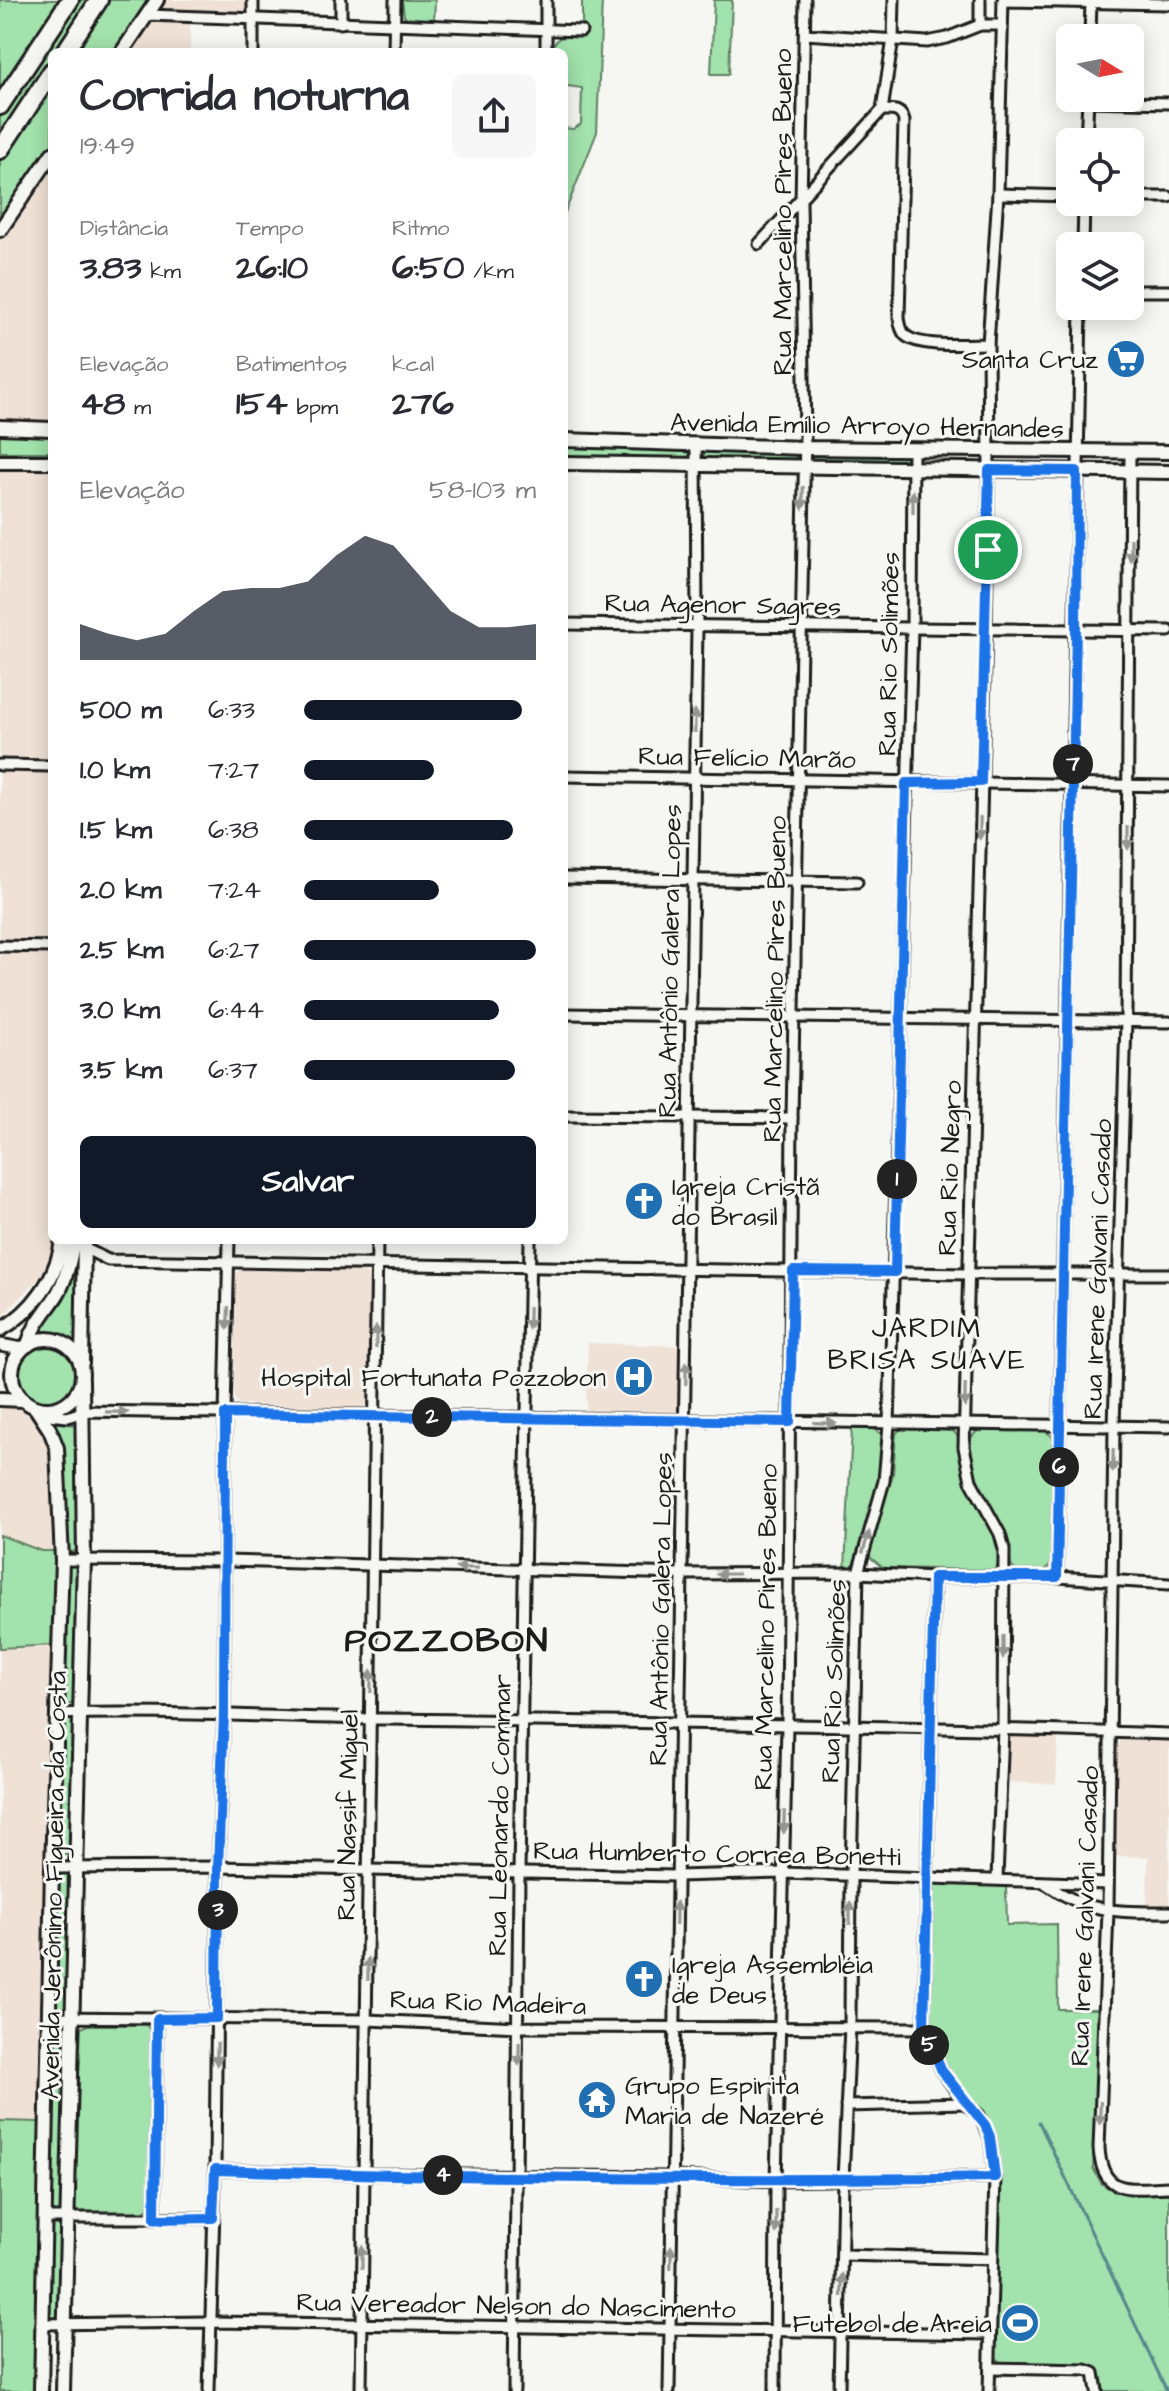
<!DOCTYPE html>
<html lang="pt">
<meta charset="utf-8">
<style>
body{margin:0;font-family:"Architects Daughter",sans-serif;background:#f7f7f7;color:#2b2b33;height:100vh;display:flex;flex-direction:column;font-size:30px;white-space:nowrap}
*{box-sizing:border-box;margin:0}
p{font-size:26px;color:#7c7c81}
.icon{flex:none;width:44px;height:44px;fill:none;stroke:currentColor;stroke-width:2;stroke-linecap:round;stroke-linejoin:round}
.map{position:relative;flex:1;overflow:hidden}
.sheet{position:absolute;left:48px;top:48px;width:520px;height:1196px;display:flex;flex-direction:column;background:#fff;border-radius:12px;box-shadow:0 4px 20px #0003}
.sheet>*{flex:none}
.needle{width:52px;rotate:100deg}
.controls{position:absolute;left:1056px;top:24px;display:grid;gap:16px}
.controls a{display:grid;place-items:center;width:88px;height:88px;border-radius:12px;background:#fff;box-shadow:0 4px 20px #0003;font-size:40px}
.pin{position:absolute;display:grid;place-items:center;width:68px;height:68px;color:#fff;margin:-34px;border:4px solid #fff;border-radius:50%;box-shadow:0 2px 8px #0007}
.km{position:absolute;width:40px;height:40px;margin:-20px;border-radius:50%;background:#222;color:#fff;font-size:22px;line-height:40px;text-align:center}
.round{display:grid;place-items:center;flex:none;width:84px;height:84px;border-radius:12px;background:#f7f7f7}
.overview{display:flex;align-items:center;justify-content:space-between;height:136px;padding:0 32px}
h1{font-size:44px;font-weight:800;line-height:60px}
.stats{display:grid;grid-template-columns:repeat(3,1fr);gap:12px;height:136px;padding:8px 32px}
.stats div{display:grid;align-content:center}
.stats b{font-size:34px;font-weight:800}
.stats small{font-size:22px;font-weight:400}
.stats p{font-size:22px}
.chart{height:224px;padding:16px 32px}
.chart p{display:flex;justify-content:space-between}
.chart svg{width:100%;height:144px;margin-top:8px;fill:#111827;opacity:.7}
.primary-button{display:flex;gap:16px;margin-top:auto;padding:16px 32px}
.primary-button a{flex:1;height:92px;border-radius:12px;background:#111827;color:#fff;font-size:32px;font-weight:800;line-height:92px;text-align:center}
ul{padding:0 32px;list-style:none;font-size:26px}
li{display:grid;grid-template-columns:128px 96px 1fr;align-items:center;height:60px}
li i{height:20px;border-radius:10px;background:#111827}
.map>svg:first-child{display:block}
</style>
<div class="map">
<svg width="1169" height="2391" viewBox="0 0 1169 2391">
<rect width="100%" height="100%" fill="#f6f6f2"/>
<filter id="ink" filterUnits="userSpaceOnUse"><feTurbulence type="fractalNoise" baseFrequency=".0125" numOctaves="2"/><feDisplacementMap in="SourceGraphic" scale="16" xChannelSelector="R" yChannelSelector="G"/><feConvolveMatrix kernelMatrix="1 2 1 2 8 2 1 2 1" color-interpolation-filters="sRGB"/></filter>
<g filter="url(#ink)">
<g fill="#efe1d5">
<path d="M164,0h83v8l-7,5 -73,-2h-5l-2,-5z"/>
<path d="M154,23h36v29h-63l17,-24z"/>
<path d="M52,163v260l-52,-2v-181z"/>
<path d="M0,467l52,1v292l-52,-1z"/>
<path d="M0,769l52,1v168l-5,3 -47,-1z"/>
<path d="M0,951l52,2v287h6l-6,24 -52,55z"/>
<path d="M242,1269l121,2 7,6 -1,123 -5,8 -125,-4 -5,-5 2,-126z"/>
<path d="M588,1343l93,3 -1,61 -3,5 -91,1z"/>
<path d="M0,1405l20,1 15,7 17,27 4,111h-15l-41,-16z"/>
<path d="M53,1645l-8,374 -5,103 -40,-1v-473z"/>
<path d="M1018,1734l40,1 -2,49 -49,-2v-38l3,-6z"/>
<path d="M1122,1739l47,1v166h-22l1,-49 -36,-1 5,-110z"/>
</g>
<g fill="#a2e2ac" stroke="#5f7f64" stroke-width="2">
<path d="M1,0h58l-59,89v-88z"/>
<path d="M77,0h17l-35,52h-7v11l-52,79v-25z"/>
<path d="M105,0h45l-35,52h-45z"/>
<path d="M402,0h33l-1,21 -25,-2 -5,-3z"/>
<path d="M582,0h20l-5,132 -33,83v-87l9,1 8,-5 1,-36 -14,-2 -4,2v-36h-11v-7l6,-7 26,-4v-5l-3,-3z"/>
<path d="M714,0h18l-3,74h-18z"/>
<path d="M52,79v65l-52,75v-61z"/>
<path d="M0,432l52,1v19h-52z"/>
<path d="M564,444l124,4 4,3 1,8 -129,-1z"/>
<path d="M706,449l85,2 5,3v7l-93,-1z"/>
<path d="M815,451l89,2 3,9 -4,2 -91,-2v-8z"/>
<path d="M78,1244l-1,102 -16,-11 -18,-1 -2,-7z"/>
<circle cx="48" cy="1373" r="30"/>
<path d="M53,1422l22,3 5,120 -3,6 -7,1 -4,-4 -2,-91 -13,-32z"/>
<path d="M852,1428l21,1 9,5c9,31 -19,100 -29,132l-8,3z"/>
<path d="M901,1428l52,3c12,10 8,33 13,49 10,29 34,51 34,83l-6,7 -111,-2 -13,-11v-9l23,-74 3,-40z"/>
<path d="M983,1430l62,1 7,5 3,11 -3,117 -9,8 -27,-1 -5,-5c-2,-11 -2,-21 -6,-32 -12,-32 -39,-59 -34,-96l5,-6z"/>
<path d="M0,1535l41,16h15l-3,94 -53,3z"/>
<path d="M70,1565h7l4,5 -5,129 -4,5 -9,1 -2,-5 5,-131z"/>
<path d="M64,1719l8,1 3,6 -3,123 -3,6h-8l-5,-3 4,-127z"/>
<path d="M61,1871h6l4,5 -3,129 -3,5 -7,-1 -4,-4 3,-129z"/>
<path d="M935,1884l71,2 1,39 50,-1 1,85h42l-7,159 9,16 10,6 57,4v197h-65l-3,-17 -13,-8 -86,-3 -8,-7 -1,-221 -11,-23 -37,-43 -16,-40v-137z"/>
<path d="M58,2023l7,1 3,5 -4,178 -3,6h-9l-3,-4 6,-182z"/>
<path d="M88,2025h58l6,6 -2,175 -8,7h-62l-7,-5 8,-180z"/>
<path d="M0,2121l40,1 -5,269h-35z"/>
<path d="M53,2223h7l4,6 -4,83 -5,7 -10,-4 3,-87z"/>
</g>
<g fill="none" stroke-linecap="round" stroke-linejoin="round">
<path stroke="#57878c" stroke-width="3" d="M1039,2122l128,269"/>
<defs>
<g id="minor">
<path d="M341,0v23"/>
<path d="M980,0v25"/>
<path d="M1003,1l166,3"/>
<path d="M147,15l434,16"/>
<path d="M805,34l122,8 20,-4 33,-13h21"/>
<path d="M1090,38l1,-38"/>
<path d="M253,52v-52"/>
<path d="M394,52l1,-52"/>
<path d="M546,52v-52"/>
<path d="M1088,101l81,2"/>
<path d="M882,110c11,0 19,-1 22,11l-5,196c1,6 1,12 6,18 14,13 63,9 83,9"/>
<path d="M1086,142l2,-44"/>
<path d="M998,194l72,2"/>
<path d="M1130,197h39"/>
<path d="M759,244l123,-134 11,-71 1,-39"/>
<path d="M1083,246l1,-44"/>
<path d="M1130,291h39"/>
<path d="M1130,451l-4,569 -12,407 -6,484 -9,237c3,49 31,40 70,39"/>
<path d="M564,624l605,7"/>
<path d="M0,765l52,1"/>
<path d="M564,776l605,10"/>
<path d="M564,878l293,4"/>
<path d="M0,946l52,1"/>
<path d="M564,1014l605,8"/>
<path d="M564,1116l228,2"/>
<path d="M84,1248l24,12 860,14h201"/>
<path d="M43,1409l6,6 19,2 16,-6 1085,16"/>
<path d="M62,1560l164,1 456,13 176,-1 76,4h123l112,7"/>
<path d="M934,1577l-10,451 18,43 23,32 14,12 11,22 5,40 -6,214"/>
<path d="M1057,1577l24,-1271"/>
<path d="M57,1714c109,-4 217,4 326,5 262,3 524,7 786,15"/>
<path d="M52,1868l166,-1 459,9 106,-3 324,11"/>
<path d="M997,1879l6,-150 1,-180 -4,-15 -29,-53 -7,-34 22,-817 3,-165 -1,-121 10,-150 5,-194"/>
<path d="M1046,1884c42,30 74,28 123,28"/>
<path d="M51,2017l316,3 152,7 405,1"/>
<path d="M846,2106l119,-3"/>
<path d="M215,2170l147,4 311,3 103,4 219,-4"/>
<path d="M45,2218h168"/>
<path d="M155,2219l2,-200"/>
<path d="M843,2255l148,4"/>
<path d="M41,2324l169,-2 779,12"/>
<path d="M990,2368l96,2 8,3 3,18"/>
<path d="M209,2391l6,-221 3,-303 6,-153 1,-300 4,-174"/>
<path d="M361,2391l16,-1151"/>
<path d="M514,2391l5,-518 11,-633"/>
<path d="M669,2391l28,-1764 -1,-184"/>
<path d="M775,2391l1,-210 11,-456 5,-607 13,-684 -4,-233 4,-201"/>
<path d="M839,2391l4,-211 7,-154 1,-151 7,-302 26,-92 5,-56 23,-798 1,-178"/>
</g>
<path id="tertiary" d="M0,1345l22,4"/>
<g id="secondary">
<path d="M122,52l35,-52"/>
<path d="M0,230l52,-76"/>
<path d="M0,427l52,2"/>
<path d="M564,440l240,8 365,4"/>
<path d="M0,462h52"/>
<path d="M564,463l605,9"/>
<path d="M0,1330c32,-18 58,-53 62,-90"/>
<circle cx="47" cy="1374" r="35"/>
<path d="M28,1345c5,-20 18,-33 29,-50 10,-17 13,-36 17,-55"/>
<path d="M82,1363l2,-123"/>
<path d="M0,1399l23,1"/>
<path d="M35,1407l15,23 7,18 5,112 -10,308 -11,523"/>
<path d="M63,2391l21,-832 -2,-179"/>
</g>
<g id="motorway">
<path d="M65,52l34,-52"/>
<path d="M0,106l70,-106"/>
<path d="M0,150l52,-79"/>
</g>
</defs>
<use href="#minor" stroke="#1c1c1c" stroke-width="15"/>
<use href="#tertiary" stroke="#1c1c1c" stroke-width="17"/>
<use href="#secondary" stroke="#1c1c1c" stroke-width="18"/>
<use href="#motorway" stroke="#1c1c1c" stroke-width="22"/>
<use href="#minor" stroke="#f6f6f2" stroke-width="9"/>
<use href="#tertiary" stroke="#f6f6f2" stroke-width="11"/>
<use href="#secondary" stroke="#f6f6f2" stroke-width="12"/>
<use href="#motorway" stroke="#f6f6f2" stroke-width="16"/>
</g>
<defs><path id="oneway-solid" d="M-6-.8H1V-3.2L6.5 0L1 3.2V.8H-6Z" transform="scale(2)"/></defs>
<g fill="#949492">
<use href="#oneway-solid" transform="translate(803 498) rotate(91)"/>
<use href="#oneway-solid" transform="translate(913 502) rotate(-90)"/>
<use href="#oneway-solid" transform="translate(1131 550) rotate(90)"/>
<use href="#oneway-solid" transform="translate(695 721) rotate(-89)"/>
<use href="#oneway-solid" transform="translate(980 828) rotate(91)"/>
<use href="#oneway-solid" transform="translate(1128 838) rotate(90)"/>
<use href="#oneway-solid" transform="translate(228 1318) rotate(92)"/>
<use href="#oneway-solid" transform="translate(529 1318) rotate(91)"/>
<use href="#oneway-solid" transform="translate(376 1337) rotate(-89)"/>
<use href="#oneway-solid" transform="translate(686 1373) rotate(-89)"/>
<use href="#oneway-solid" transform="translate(965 1396) rotate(91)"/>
<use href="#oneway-solid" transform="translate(117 1412) rotate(1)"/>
<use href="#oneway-solid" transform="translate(825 1423) rotate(2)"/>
<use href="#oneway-solid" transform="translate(1113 1461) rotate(91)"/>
<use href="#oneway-solid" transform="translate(866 1542) rotate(-73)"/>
<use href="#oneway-solid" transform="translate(467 1568) rotate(-179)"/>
<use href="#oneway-solid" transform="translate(727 1574) rotate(180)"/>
<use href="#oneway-solid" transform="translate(1003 1647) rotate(90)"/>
<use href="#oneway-solid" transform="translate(371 1681) rotate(-89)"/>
<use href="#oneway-solid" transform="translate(784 1822) rotate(91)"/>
<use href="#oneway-solid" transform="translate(676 1913) rotate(-89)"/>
<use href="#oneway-solid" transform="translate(850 1913) rotate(-90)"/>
<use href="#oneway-solid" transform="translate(368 1969) rotate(-90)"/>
<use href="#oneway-solid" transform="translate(217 2054) rotate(91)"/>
<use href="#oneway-solid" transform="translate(519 2054) rotate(91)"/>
<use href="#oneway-solid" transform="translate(1100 2113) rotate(92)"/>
<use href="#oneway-solid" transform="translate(776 2222) rotate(90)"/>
<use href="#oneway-solid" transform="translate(362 2257) rotate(-90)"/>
<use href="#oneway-solid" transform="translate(671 2257) rotate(-89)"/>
<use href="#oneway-solid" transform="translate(842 2285) rotate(-88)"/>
</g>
</g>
<g fill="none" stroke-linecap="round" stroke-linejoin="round" filter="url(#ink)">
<defs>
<path id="route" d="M989,470l88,1 -1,159 -19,947h-123l-10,451 18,43 43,54 5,12 5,40c-260,5 -520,1 -780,-7l-2,48 -58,1 2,-200 60,-1 1,-151 6,-153 1,-300 565,8 3,-151 102,1 11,-489 75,-1z"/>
</defs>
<use href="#route" stroke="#fff" stroke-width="16"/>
<use href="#route" stroke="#1a73e8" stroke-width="10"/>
</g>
<defs>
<symbol id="supermarket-disc" viewBox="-11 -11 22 22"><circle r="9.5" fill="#1f6fb2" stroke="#f6f6f2"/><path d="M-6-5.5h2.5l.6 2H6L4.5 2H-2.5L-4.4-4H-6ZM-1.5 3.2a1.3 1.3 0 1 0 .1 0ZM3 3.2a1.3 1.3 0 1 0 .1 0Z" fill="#fff"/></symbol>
<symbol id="church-disc" viewBox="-11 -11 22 22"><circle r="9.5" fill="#1f6fb2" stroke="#f6f6f2"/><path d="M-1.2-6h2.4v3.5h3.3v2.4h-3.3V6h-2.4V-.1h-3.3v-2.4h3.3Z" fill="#fff"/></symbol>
<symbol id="hospital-disc" viewBox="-11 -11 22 22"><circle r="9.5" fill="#1f6fb2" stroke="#f6f6f2"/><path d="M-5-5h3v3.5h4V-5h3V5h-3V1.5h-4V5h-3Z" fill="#fff"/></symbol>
<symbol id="temple-disc" viewBox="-11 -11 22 22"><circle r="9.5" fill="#1f6fb2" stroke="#f6f6f2"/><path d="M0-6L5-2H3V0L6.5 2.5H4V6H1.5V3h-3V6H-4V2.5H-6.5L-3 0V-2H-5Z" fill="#fff"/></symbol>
<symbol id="stadium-disc" viewBox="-11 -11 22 22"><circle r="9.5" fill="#1f6fb2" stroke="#f6f6f2"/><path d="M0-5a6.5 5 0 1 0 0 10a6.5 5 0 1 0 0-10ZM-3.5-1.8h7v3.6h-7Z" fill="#fff"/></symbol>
</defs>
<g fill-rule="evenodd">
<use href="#supermarket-disc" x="1104" y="337" width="44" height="44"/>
<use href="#church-disc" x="622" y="1179" width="44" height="44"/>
<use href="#hospital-disc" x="612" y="1355" width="44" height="44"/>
<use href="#church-disc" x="622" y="1957" width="44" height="44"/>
<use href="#temple-disc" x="575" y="2078" width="44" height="44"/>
<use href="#stadium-disc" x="998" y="2301" width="44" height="44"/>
</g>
<g text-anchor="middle" stroke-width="6" stroke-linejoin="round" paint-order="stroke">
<g font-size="26" fill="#1c1c1c" stroke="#f6f6f2">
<text transform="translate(782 212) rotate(-90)" y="9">Rua Marcelino Pires Bueno</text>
<text transform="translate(867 425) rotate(1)" y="9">Avenida Emílio Arroyo Hernandes</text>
<text transform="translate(723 604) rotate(1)" y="9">Rua Agenor Sagres</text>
<text transform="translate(888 654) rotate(-89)" y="9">Rua Rio Solimões</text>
<text transform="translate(747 757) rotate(1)" y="9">Rua Felício Marão</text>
<text transform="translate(669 961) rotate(-89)" y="9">Rua Antônio Galera Lopes</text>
<text transform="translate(774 979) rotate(-89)" y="9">Rua Marcelino Pires Bueno</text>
<text transform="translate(949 1168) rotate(-88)" y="9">Rua Rio Negro</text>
<text transform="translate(1097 1269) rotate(-88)" y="9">Rua Irene Galvani Casado</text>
<text transform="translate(660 1609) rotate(-89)" y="9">Rua Antônio Galera Lopes</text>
<text transform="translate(765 1627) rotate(-89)" y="9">Rua Marcelino Pires Bueno</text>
<text transform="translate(833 1681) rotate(-88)" y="9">Rua Rio Solimões</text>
<text transform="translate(347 1815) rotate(-89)" y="9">Rua Nassif Miguel</text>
<text transform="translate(499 1815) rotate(-89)" y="9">Rua Leonardo Commar</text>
<text transform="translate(717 1853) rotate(1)" y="9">Rua Humberto Correa Bonetti</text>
<text transform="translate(53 1885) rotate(-89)" y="9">Avenida Jerônimo Figueira da Costa</text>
<text transform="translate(1084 1916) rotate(-88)" y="9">Rua Irene Galvani Casado</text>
<text transform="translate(488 2002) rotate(2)" y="9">Rua Rio Madeira</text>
<text transform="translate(516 2305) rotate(1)" y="9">Rua Vereador Nelson do Nascimento</text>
</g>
<g font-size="26" fill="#1c1c1c" stroke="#f6f6f2" text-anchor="end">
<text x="1098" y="368">Santa Cruz</text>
<text x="672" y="1195" text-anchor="start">Igreja Cristã<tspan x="672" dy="30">do Brasil</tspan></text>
<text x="606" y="1386">Hospital Fortunata Pozzobon</text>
<text x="672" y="1973" text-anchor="start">Igreja Assembléia<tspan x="672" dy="30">de Deus</tspan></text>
<text x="625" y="2094" text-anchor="start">Grupo Espirita<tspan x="625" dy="30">Maria de Nazeré</tspan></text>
<text x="992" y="2332">Futebol de Areia</text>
</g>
<g font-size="28" letter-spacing="2" fill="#1c1c1c" stroke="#f6f6f2">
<text x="927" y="1337">JARDIM<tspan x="927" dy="32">BRISA SUAVE</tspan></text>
</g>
<g font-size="34" font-weight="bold" letter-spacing="2" fill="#1c1c1c" stroke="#f6f6f2">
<text x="447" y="1651">POZZOBON</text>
</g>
</g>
</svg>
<div class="controls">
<a><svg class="needle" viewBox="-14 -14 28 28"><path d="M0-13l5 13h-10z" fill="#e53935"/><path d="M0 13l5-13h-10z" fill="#7c7c81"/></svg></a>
<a><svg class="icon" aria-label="locate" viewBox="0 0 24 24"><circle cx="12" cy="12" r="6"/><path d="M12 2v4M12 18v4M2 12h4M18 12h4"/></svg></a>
<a><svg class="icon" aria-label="layers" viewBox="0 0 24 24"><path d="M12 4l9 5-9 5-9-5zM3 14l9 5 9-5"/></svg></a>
</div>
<div class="pin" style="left:988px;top:550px;background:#1e9e55"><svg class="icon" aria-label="arrive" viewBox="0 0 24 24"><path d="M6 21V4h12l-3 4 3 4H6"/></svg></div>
<b class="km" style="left:897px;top:1179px">1</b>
<b class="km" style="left:432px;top:1417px">2</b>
<b class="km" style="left:218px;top:1910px">3</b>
<b class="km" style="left:443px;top:2175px">4</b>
<b class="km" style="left:929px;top:2045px">5</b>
<b class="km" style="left:1059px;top:1467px">6</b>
<b class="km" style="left:1073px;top:764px">7</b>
<section class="sheet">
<div class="overview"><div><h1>Corrida noturna</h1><p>19:49</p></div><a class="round"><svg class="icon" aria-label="share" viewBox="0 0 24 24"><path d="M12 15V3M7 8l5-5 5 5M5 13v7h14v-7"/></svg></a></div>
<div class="stats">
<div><p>Distância</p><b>3.83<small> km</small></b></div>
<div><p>Tempo</p><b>26:10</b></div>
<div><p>Ritmo</p><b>6:50<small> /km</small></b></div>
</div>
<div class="stats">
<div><p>Elevação</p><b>48<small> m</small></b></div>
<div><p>Batimentos</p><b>154<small> bpm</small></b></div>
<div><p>kcal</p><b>276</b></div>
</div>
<div class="chart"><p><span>Elevação</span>58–103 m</p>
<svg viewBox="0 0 160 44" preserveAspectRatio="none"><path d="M0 44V33L10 36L20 38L30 36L40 29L50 23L60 22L70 22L80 20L90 12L100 6L110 9L120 19L130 29L140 34L150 34L160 33V44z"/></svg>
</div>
<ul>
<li><b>500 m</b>6:33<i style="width:94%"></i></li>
<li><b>1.0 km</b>7:27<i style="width:56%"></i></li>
<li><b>1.5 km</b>6:38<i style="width:90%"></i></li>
<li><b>2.0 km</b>7:24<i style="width:58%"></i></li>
<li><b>2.5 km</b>6:27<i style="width:100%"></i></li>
<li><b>3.0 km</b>6:44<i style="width:84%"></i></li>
<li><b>3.5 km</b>6:37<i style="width:91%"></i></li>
</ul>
<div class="primary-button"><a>Salvar</a></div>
</section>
</div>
